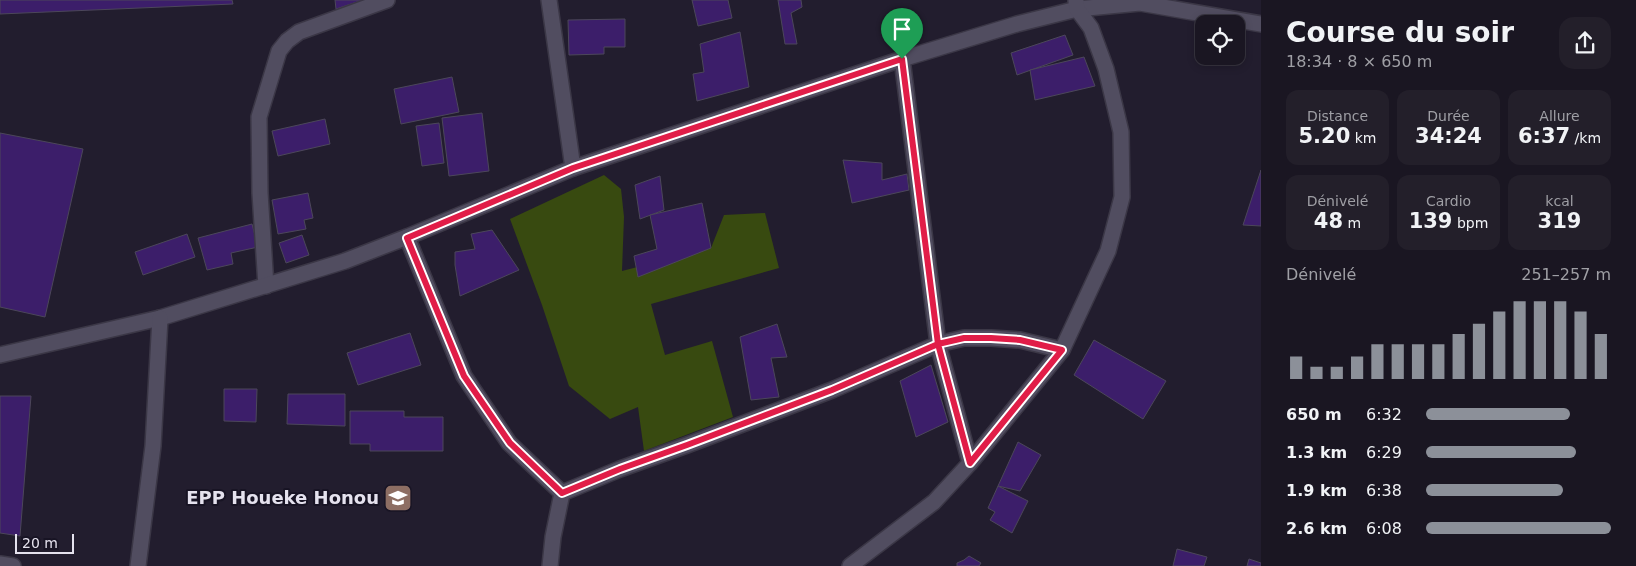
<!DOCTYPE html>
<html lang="fr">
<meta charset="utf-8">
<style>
body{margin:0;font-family:"DejaVu Sans",sans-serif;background:#231f2a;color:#f1f3f6;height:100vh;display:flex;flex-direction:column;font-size:19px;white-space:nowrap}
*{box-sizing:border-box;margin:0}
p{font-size:16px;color:#9f9fa5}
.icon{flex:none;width:28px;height:28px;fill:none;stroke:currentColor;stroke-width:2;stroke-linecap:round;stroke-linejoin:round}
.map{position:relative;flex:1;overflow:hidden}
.sheet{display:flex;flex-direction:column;background:#1a1622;width:375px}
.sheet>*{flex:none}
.fabs{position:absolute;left:1195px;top:15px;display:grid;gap:10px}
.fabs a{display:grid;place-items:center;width:50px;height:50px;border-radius:10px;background:#1a1622;box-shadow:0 2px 8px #0003,0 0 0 1px #383540;font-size:25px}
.scale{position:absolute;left:15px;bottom:12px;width:59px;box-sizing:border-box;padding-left:5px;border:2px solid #e5e2ee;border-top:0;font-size:14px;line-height:18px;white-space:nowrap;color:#e5e2ee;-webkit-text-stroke:4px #181424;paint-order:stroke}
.pin{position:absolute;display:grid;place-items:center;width:42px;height:42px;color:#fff;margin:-51px -21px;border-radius:50% 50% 50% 0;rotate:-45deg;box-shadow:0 0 5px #0007}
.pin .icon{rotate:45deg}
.round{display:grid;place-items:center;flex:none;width:52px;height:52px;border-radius:15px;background:#231f2a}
.overview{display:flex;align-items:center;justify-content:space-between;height:85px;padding:0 25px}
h1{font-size:28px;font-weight:800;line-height:38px}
.stats{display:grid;grid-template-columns:repeat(3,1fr);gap:8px;height:85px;padding:5px 25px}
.stats div{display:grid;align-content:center;border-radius:12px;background:#231f2a;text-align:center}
.stats b{font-size:21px;font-weight:800}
.stats small{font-size:14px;font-weight:400}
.stats p{font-size:14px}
.chart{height:140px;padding:10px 25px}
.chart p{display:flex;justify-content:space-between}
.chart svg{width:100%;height:90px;margin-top:5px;stroke:#8c9099;stroke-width:6}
ul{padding:0 25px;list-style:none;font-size:16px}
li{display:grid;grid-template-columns:80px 60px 1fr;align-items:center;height:38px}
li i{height:12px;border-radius:6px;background:#8c9099}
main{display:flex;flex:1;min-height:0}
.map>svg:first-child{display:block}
</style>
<main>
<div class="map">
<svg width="1261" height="566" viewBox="0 0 1261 566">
<rect width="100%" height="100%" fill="#221d2e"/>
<path fill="#384a10" d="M604,175l17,14 3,28 -2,54 89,-23 13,-33 41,-2 14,55 -128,36 14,51 47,-14 21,76 -89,34 -6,-44 -28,12 -41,-33 -27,-81 -32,-86z"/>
<g fill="#3c1e6a" stroke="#4c475a">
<path d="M0,0h232l1,4 -233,10z"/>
<path d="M335,0h28l-27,9z"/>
<path d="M692,0h36l4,18 -34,8z"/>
<path d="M778,0h23l1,7 -11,6 6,31h-12z"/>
<path d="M625,19v28h-21v7l-35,1 -1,-35z"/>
<path d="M740,32l9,55 -52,14 -4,-27 11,-2 -4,-28z"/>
<path d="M1065,35l8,20 -56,20 -6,-22z"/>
<path d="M1084,57l11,29 -60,14 -5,-30z"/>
<path d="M452,77l7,35 -58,12 -7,-35z"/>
<path d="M482,113l7,58 -40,5 -7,-58z"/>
<path d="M325,119l5,25 -52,12 -6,-25z"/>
<path d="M439,123l5,40 -22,3 -6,-40z"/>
<path d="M0,133l83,16 -38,168 -45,-10z"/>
<path d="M843,160l39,3v17l25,-6 2,16 -57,13z"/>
<path d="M1261,170v56l-18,-1z"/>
<path d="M660,176l4,34 -24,9 -5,-34z"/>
<path d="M308,193l5,25 -9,2 2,9 -28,5 -6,-34z"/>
<path d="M702,203l9,45 -73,29 -4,-21 23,-7 -7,-34z"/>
<path d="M252,224l6,23 -27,6 2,11 -26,6 -9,-32z"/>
<path d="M492,230l27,40 -59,26 -5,-31v-13l20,-3 -4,-15z"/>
<path d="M187,234l8,23 -52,18 -8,-23z"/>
<path d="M302,235l7,20 -23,8 -7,-20z"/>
<path d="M777,324l10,33 -16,1 8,39 -28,3 -11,-63z"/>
<path d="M410,333l11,32 -63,20 -11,-32z"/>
<path d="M1094,340l72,41 -23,38 -69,-44z"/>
<path d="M931,365l17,57 -32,15 -16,-56z"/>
<path d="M224,389h33l-1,33 -32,-1z"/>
<path d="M288,394h57v32l-58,-2z"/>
<path d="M0,396h31l-11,140 -20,-3z"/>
<path d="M350,411h54v6h39v34h-73v-7h-20z"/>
<path d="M1018,442l23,13 -21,36 -22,-5z"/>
<path d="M998,486l30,15 -16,32 -22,-13 5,-8 -7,-4z"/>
<path d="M1177,549l30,8 -3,9h-31z"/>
<path d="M969,556l12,7 -2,3h-22v-3l7,-3z"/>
<path d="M1249,559l12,4v3h-14z"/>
</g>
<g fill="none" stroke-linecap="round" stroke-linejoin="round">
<defs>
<g id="street">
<path d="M549,0l24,168"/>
<path d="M902,59l36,285 32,119"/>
<path d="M407,237l57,139 45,67 53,50"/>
<path d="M266,286l-6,-93 -1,-76 20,-66 8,-10 12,-9 88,-32"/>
<path d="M0,355l160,-37 185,-57 62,-24 166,-69 329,-109 115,-35 60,-15 63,-6 121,21"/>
<path d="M562,493l58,-24 67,-24 145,-55 106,-46 26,-6h27l29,2 42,10"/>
<path d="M0,564l13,2"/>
<path d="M138,566l15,-120 7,-128"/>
<path d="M550,566l3,-29 9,-44"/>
<path d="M850,566l84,-64 36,-39 92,-113 46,-99 14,-54 -1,-65 -15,-63 -15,-41 -14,-19 -1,-8"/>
</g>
</defs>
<use href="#street" stroke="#3b3746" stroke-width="18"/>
<use href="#street" stroke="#514d60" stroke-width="15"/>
</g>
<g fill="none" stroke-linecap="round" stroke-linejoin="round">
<defs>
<path id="route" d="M902,59l-329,109 -166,70 57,138 46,67 52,50 58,-24 67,-24 145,-55 106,-46 26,-6h27l29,2 42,10 -92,113 -32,-119 -36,-285"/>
</defs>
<use href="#route" stroke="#fff" stroke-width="10"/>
<use href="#route" stroke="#e11d48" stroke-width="6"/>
</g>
<defs>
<symbol id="school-square" viewBox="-11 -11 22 22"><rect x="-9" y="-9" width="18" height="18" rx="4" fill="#8d6e63" stroke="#181424"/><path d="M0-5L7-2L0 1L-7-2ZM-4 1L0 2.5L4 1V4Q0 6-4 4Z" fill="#fff"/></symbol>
</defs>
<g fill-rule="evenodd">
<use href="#school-square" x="382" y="482" width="32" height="32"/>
</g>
<g text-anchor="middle" stroke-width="4" stroke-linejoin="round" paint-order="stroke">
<g font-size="18" font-weight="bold" fill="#e5e2ee" stroke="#181424" text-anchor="end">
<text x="379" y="504">EPP Houeke Honou</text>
</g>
</g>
</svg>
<div class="fabs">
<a><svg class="icon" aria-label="locate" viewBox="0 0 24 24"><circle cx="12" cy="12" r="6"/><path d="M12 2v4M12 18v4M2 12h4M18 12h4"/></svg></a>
</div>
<div class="scale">20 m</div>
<div class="pin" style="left:902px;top:59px;background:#1e9e55"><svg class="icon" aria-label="arrive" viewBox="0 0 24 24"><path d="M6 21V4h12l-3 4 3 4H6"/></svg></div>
</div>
<section class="sheet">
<div class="overview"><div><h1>Course du soir</h1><p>18:34 · 8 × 650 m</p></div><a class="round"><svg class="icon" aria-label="share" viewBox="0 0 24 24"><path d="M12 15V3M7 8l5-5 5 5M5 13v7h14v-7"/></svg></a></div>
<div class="stats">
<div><p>Distance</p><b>5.20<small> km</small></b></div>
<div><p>Durée</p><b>34:24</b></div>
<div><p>Allure</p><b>6:37<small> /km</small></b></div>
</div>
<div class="stats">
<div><p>Dénivelé</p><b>48<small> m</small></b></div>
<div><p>Cardio</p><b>139<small> bpm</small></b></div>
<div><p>kcal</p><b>319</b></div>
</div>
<div class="chart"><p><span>Dénivelé</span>251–257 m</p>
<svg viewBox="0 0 160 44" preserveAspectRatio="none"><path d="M5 44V33M15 44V38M25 44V38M35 44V33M45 44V27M55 44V27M65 44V27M75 44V27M85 44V22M95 44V17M105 44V11M115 44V6M125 44V6M135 44V6M145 44V11M155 44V22"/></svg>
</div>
<ul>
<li><b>650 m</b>6:32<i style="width:78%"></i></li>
<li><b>1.3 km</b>6:29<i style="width:81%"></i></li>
<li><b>1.9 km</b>6:38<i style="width:74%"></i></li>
<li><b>2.6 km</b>6:08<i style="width:100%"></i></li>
</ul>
</section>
</main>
